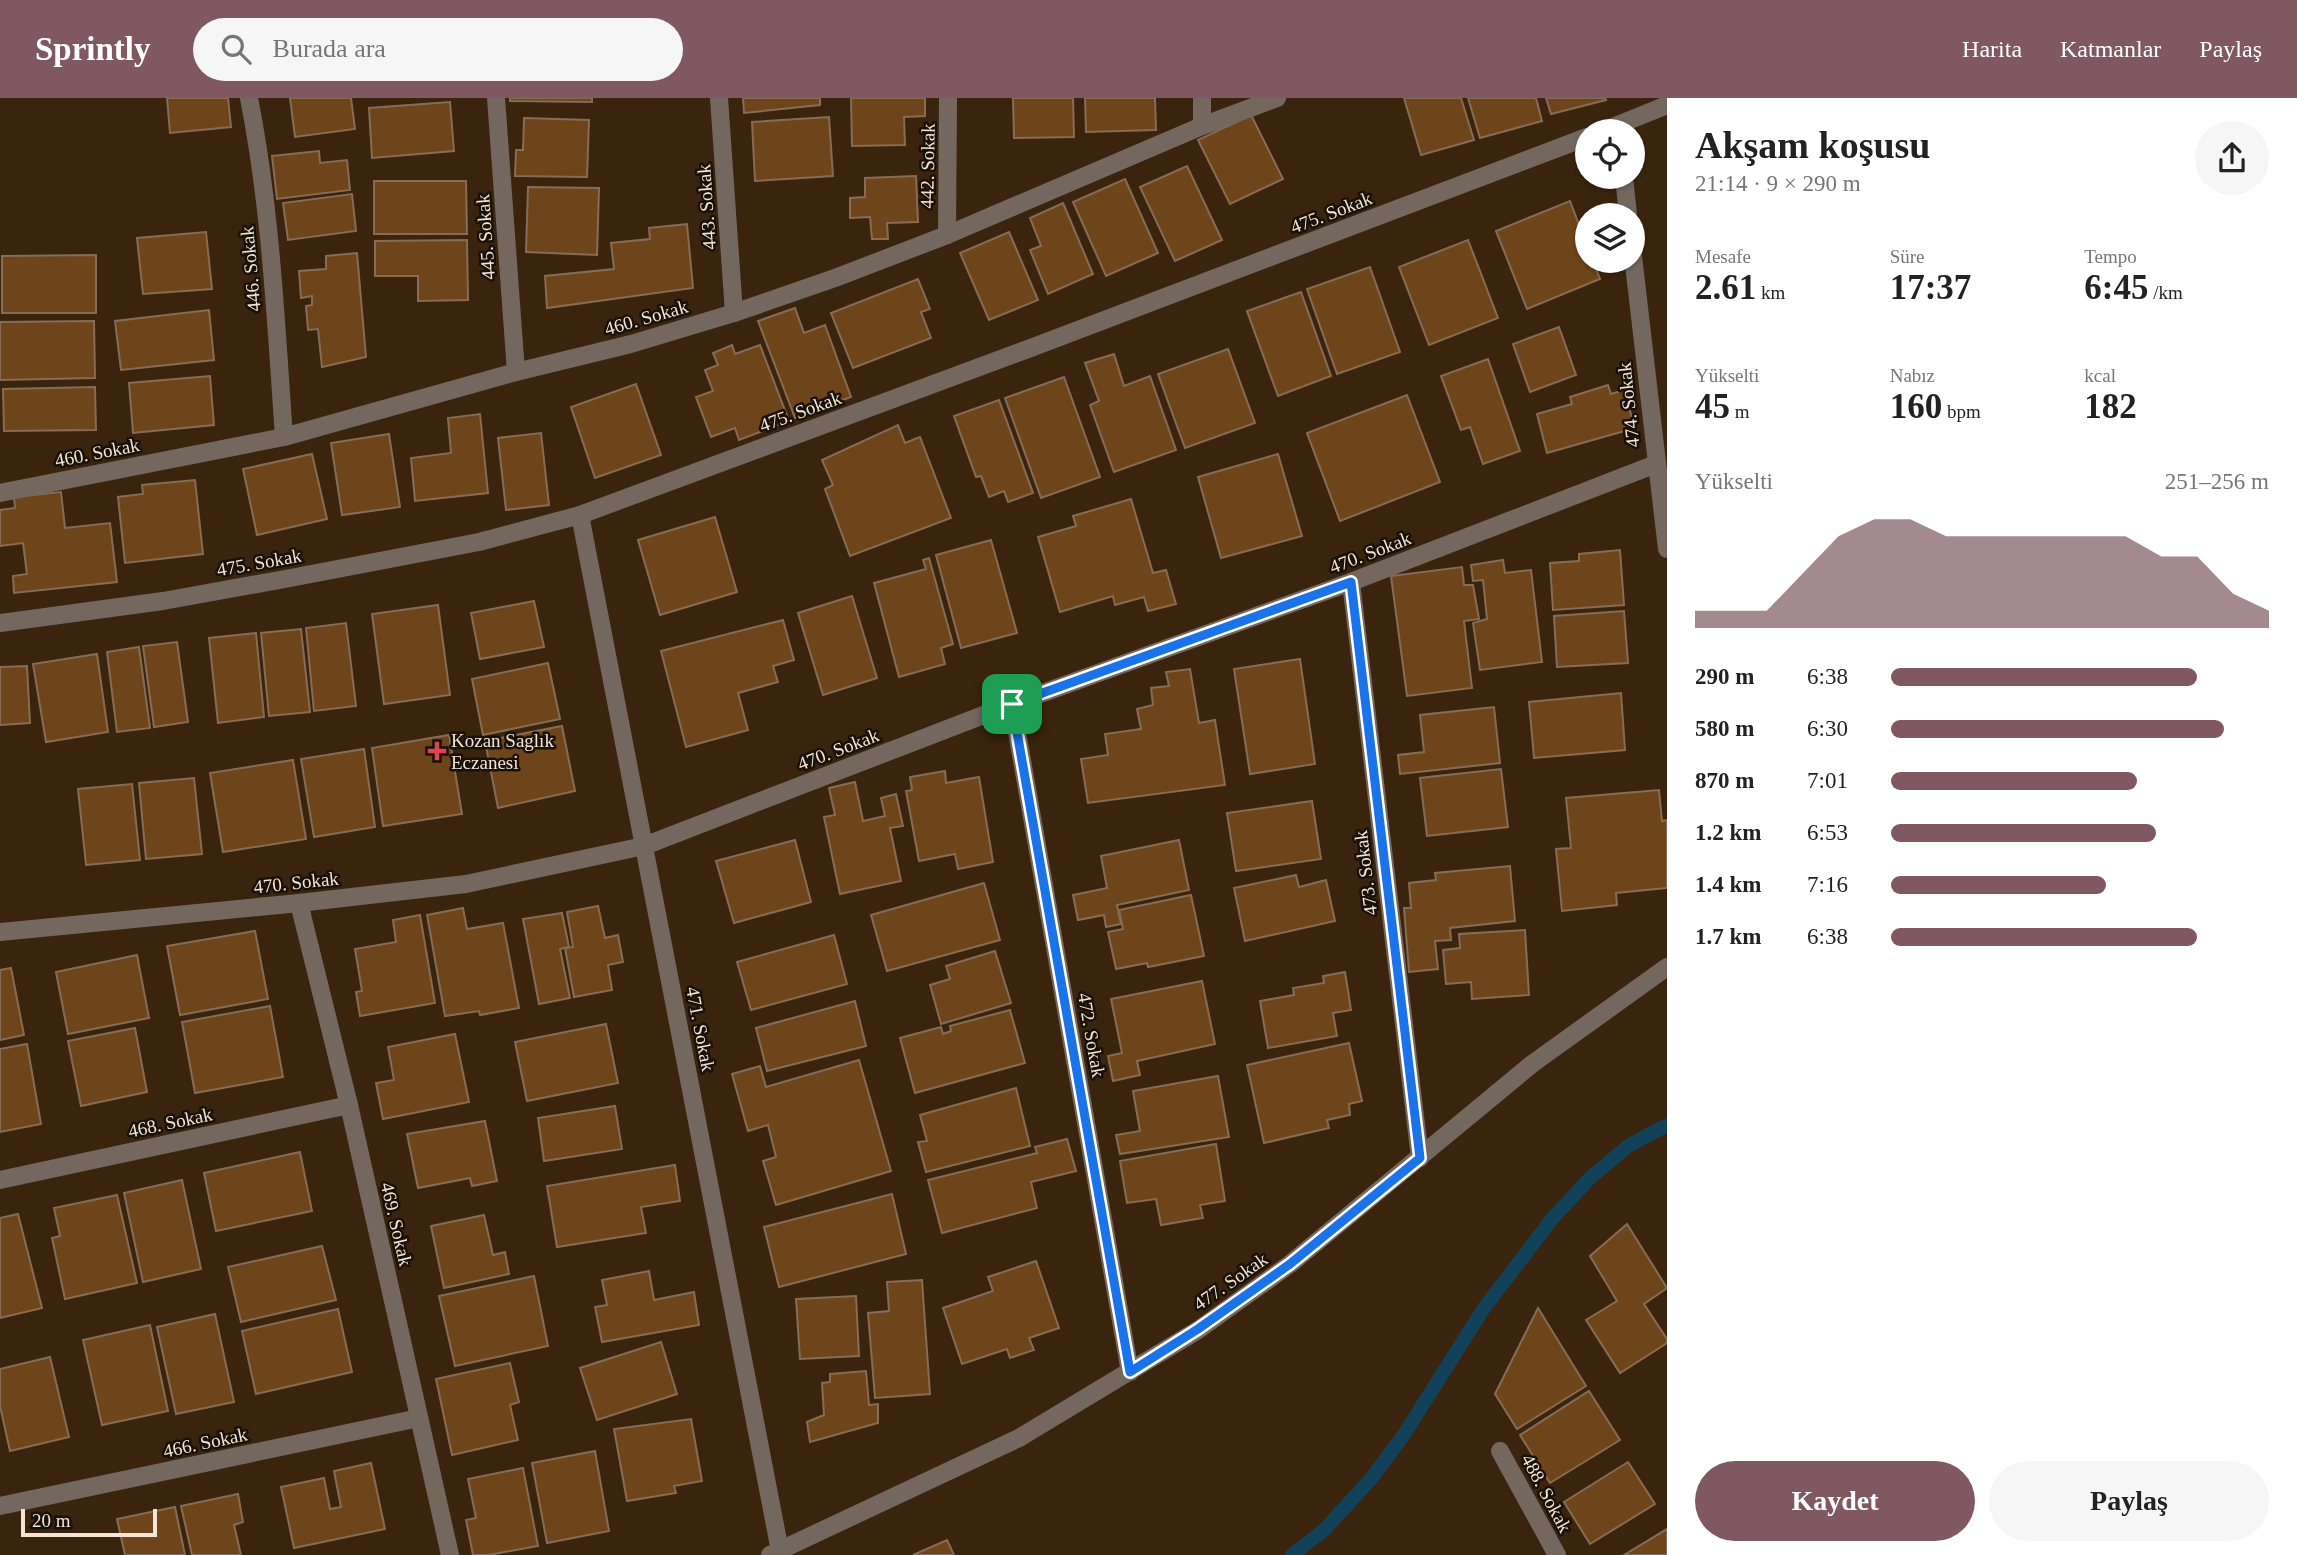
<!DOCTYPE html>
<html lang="tr">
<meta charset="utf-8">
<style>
body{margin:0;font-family:Georgia,serif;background:#f6f6f6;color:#222;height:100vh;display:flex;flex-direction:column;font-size:26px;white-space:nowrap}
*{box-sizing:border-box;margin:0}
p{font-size:23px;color:#767676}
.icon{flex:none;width:38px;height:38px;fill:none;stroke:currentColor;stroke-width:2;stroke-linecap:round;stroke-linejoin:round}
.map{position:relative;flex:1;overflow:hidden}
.panel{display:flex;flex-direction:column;background:#fff;width:630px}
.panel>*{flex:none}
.fabs{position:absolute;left:1575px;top:21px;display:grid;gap:14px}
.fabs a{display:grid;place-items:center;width:70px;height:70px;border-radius:50%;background:#fff;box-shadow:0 2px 5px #0004;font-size:35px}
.scale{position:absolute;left:21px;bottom:18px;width:136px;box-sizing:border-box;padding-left:7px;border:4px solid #f3e4d7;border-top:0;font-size:19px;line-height:24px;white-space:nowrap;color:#f3e4d7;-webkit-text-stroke:5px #191007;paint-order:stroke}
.pin{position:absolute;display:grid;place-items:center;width:60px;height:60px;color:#fff;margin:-30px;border-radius:14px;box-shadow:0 4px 10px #0006}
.round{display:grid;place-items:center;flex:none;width:74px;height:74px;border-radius:37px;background:#f6f6f6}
.headline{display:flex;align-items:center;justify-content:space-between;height:119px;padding:0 28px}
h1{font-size:38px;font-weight:700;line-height:52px}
.figures{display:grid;grid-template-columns:repeat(3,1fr);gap:10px;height:119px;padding:7px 28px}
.figures div{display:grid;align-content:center}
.figures b{font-size:35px;font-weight:700}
.figures small{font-size:19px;font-weight:400}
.figures p{font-size:19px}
.chart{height:196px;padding:14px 28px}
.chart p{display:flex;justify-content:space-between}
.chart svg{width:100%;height:126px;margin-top:7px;fill:#7f5862;opacity:.7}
.cta{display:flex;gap:14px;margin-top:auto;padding:14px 28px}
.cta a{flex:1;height:80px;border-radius:42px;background:#7f5862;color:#fff;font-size:28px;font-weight:700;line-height:80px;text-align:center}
.cta a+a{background:#f6f6f6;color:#222}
ul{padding:0 28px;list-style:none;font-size:23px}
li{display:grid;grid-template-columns:112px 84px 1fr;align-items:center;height:52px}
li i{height:18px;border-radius:9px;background:#7f5862}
header{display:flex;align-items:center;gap:42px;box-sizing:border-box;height:98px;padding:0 35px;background:#7f5862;color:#fff}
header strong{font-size:33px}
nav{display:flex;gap:38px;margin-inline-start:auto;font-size:24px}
.search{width:490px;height:63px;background:#f6f6f6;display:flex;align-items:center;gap:18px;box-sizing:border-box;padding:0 24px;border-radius:38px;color:#767676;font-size:26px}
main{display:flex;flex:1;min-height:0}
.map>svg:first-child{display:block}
</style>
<header>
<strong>Sprintly</strong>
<div class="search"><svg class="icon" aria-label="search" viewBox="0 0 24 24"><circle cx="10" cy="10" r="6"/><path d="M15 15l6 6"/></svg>Burada ara</div>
<nav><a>Harita</a><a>Katmanlar</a><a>Paylaş</a></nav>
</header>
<main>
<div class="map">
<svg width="1667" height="1457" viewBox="0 0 1667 1457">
<rect width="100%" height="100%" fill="#3a240e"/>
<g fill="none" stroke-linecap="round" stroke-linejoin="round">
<path stroke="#114259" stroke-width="14" d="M1292,1457l32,-25 46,-50 33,-44 81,-128 68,-89 38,-41 38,-32 39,-21"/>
</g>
<g fill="#6e451b" stroke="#866c55" stroke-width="2">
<path d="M167,0h61l3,29 -61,6z"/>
<path d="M290,0h61l4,31 -60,8z"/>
<path d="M510,0h82v4l-82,-1z"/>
<path d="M743,0h77v7l-76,8z"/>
<path d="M851,0h74v18l-21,1 1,28 -53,1z"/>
<path d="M1013,0h60l1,39 -60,1z"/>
<path d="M1085,0h70l1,32 -70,2z"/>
<path d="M1404,0h57l13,42 -53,15z"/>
<path d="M1468,0h68l6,23 -62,17z"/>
<path d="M1546,0h59l1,2 -55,14z"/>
<path d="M450,4l4,49 -82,7 -3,-50z"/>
<path d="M1251,17l32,64 -53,25 -32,-64z"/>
<path d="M829,19l4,59 -78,5 -3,-59z"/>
<path d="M524,20l65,2 -2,57 -72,-1 1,-26h7z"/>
<path d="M319,53l1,12 27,-3 3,30 -73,9 -5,-43z"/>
<path d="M1187,68l35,74 -47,21 -35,-74z"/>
<path d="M916,78l2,46 -31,1 1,16h-16l-2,-22 -20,1v-20l15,-1v-19z"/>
<path d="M1125,81l33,74 -52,23 -33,-74z"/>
<path d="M374,83h92l1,53h-93z"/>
<path d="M528,89l71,1 -2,67 -71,-3z"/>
<path d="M352,96l4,37 -68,9 -5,-37z"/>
<path d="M1570,103l17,45v15h6l7,18 -73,30 -31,-78z"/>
<path d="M1063,105l30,71 -45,20 -18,-44 11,-4 -11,-28z"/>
<path d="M687,126l6,64 -146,20 -2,-32 69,-7 -3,-26 39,-4 -1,-11z"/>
<path d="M206,134l6,57 -69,5 -6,-56z"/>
<path d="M1009,134l29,68 -49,20 -29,-67z"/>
<path d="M467,142l1,60 -50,1v-25h-43v-35z"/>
<path d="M1468,142l30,78 -69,27 -30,-78z"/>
<path d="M357,155l9,104 -44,10 -4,-38 -10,1 -2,-24 6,-1v-9l-11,2 -2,-27 27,-2v-13z"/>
<path d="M96,157v58h-94v-57z"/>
<path d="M1370,169l30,85 -63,22 -30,-85z"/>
<path d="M918,181l12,30 -9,3 10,26 -78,30 -22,-55z"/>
<path d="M1301,194l30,84 -53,20 -31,-85z"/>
<path d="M795,210l9,25 21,-8 26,72 -56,21 -37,-97z"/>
<path d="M209,212l5,50 -93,10 -6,-49z"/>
<path d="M94,223l1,57 -95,2v-58z"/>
<path d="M1559,229l17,48 -46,17 -17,-48z"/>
<path d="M732,247l3,9 25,-9 29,76 -50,19 -4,-12 -24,9 -15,-40 17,-6 -8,-21 13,-5 -5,-12z"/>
<path d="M1228,251l27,74 -70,25 -27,-74z"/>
<path d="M1114,256l10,32 26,-10 26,74 -62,22 -24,-67 9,-4 -14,-38z"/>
<path d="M1488,261l32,92 -37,13 -13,-37 -9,3 -20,-54z"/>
<path d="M210,278l4,49 -81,8 -4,-50z"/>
<path d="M1064,279l36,100 -59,21 -36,-100z"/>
<path d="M636,286l25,71 -66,23 -24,-71z"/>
<path d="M1608,287l3,9 13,-4 11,38 -88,25 -10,-39 35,-10 -2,-7z"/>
<path d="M95,289l1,43 -92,1 -1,-42z"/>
<path d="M1407,297l33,87 -100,39 -33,-88z"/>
<path d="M999,302l34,93 -25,9 -4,-11 -15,6 -8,-21 -5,1 -22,-61z"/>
<path d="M480,316l8,79 -73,8 -4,-43 40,-5 -3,-35z"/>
<path d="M898,327l7,18 15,-6 31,81 -101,38 -25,-67 8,-4 -11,-25z"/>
<path d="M541,335l8,72 -43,5 -8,-72z"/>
<path d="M389,336l11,73 -58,8 -11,-72z"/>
<path d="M312,356l15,65 -70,16 -14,-66z"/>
<path d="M1278,356l24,82 -81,22 -23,-81z"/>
<path d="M195,382l8,74 -78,9 -7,-66 25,-3 -1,-9z"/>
<path d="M61,394l4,36 45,-5 7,59 -103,11 -1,-17 14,-2 -4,-31 -23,3v-36l15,-2 -1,-11z"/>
<path d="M1131,401l22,74 13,-3 10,34 -28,7 -4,-14 -29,8 -2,-9 -53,16 -22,-75 38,-11 -3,-10z"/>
<path d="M715,419l22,75 -77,23 -22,-75z"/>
<path d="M991,442l26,93 -56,15 -25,-93z"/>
<path d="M1620,452l4,55 -71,5 -3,-47 29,-2v-7z"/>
<path d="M929,460l24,86 -12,4 4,16 -46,13 -25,-94 52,-14 -3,-9z"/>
<path d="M1503,462l2,13 26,-3 11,92 -62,8 -7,-47 14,-4 -4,-39 -10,1 -2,-16z"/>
<path d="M1462,469l2,18h9l6,34 -15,2 8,67 -65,8 -16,-120z"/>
<path d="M852,498l25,82 -54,17 -25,-82z"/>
<path d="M534,503l10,46 -64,12 -9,-46z"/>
<path d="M438,507l12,90 -66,9 -12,-90z"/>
<path d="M1624,513l4,52 -71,4 -3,-51z"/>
<path d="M783,522l11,40 -21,6 5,16 -40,11 10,37 -62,17 -25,-96z"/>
<path d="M346,525l10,83 -42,5 -8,-83z"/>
<path d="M301,531l9,83 -41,4 -8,-83z"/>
<path d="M256,535l8,84 -46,6 -9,-85z"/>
<path d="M177,544l11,80 -34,5 -11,-81z"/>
<path d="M139,549l11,81 -33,4 -10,-80z"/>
<path d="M97,556l11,78 -62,10 -13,-78z"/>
<path d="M1300,561l15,105 -65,10 -16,-105z"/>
<path d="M548,565l12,56 -77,16 -11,-56z"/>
<path d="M27,568l3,57 -30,2v-58z"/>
<path d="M1190,571l9,54 16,-3 10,65 -137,18 -7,-44 27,-4 -3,-21 36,-5 -4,-20 16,-4 -2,-17 18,-2 -3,-14z"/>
<path d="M1621,595l4,57 -91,8 -5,-56z"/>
<path d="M1494,609l6,56 -100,11 -2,-19 26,-3 -4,-37z"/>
<path d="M562,628l13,65 -77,17 -13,-67z"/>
<path d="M449,637l13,79 -79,12 -11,-78z"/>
<path d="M364,651l11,78 -61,10 -13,-78z"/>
<path d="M293,662l13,79 -83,13 -13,-79z"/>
<path d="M1501,671l7,58 -81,9 -7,-58z"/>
<path d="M945,673l1,12 33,-6 14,85 -35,7 -3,-15 -36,7 -13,-70 6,-1 -2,-13z"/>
<path d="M194,680l8,76 -56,5 -7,-76z"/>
<path d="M855,684l8,39 22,-5 -4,-18 15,-4 7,32 -13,2 11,53 -61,13 -16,-77 11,-2 -6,-27z"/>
<path d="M132,686l8,76 -54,5 -8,-76z"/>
<path d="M1659,692l3,31 5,-1v68l-51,5 1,12 -55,6 -6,-62 15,-1 -5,-50z"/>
<path d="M1312,703l9,58 -85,12 -9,-58z"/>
<path d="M795,742l16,62 -77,21 -18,-62z"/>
<path d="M1179,742l10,50 -72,15 4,19 -15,3 -2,-12 -26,5 -5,-25 34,-7 -6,-32z"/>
<path d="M1510,768l5,55 -65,7 1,12 -16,1 3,28 -29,3 -5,-64h7l-2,-25 27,-3 -1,-7z"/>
<path d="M1296,777l3,12 27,-7 9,41 -90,20 -11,-53z"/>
<path d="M984,785l16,57 -113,31 -16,-56z"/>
<path d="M1191,797l13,61 -56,11 -1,-4 -31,6 -8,-37 15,-3 -4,-19z"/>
<path d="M598,808l7,32 13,-3 5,27 -15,3 4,25 -38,7 -9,-49 8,-1 -6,-35z"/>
<path d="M463,810l4,21 36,-6 16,85 -39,7 -1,-4 -34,5 -18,-101z"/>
<path d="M562,815l7,34 -9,2 10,49 -31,6 -16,-85z"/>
<path d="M420,817l15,88 -75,13 -4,-24 6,-1 -7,-42 41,-7 -3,-22z"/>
<path d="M1525,832l4,65 -57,4 -1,-17 -25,2 -3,-34 17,-2 -1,-14z"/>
<path d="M255,833l13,68 -88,16 -13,-69z"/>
<path d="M834,837l13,49 -96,26 -14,-48z"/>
<path d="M995,853l16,52 -70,21 -11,-39 20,-6 -4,-13z"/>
<path d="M137,857l12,63 -81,16 -12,-62z"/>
<path d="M11,870l13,67 -24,5v-70z"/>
<path d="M1345,874l6,38 -18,3 4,23 -69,12 -8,-47 34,-6 -1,-7 31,-5 -1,-7z"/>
<path d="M1202,883l13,63 -78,17 3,14 -27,6 -5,-25 14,-3 -11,-54z"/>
<path d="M855,903l11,45 -99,25 -11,-43z"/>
<path d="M270,908l13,71 -88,16 -13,-71z"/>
<path d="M1010,912l15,53 -110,30 -15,-55 41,-11 2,7 8,-3 -1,-5z"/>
<path d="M606,926l12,59 -91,18 -12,-59z"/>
<path d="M135,930l12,64 -66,14 -13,-65z"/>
<path d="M455,936l14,68 -86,17 -7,-36 18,-3 -6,-33z"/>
<path d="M1349,945l13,58 -13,3 1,11 -23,5 2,8 -65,15 -17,-78z"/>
<path d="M27,946l14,80 -41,8v-83z"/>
<path d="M859,962l32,111 -115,34 -13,-44 13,-4 -8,-32 -20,6 -16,-57 28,-8 6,21z"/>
<path d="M1218,978l11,61 -109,17 -4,-19 24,-4 -7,-40z"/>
<path d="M1016,990l14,58 -104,26 -8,-30 9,-1 -7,-26z"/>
<path d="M615,1008l7,43 -78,12 -6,-43z"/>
<path d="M485,1023l12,60 -25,5 -2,-8 -52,10 -11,-54z"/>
<path d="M1067,1041l9,32 -45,11 6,26 -95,25 -14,-53 109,-27 -2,-6z"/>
<path d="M1216,1046l9,57 -25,4 3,13 -42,7 -5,-26 -29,4 -7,-42z"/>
<path d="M300,1054l12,59 -96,20 -12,-58z"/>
<path d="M675,1067l5,36 -39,6 5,26 -89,14 -10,-61z"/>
<path d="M182,1082l19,89 -58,13 -19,-89z"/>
<path d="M892,1096l14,60 -127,33 -15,-60z"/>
<path d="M117,1097l20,88 -72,16 -13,-61 8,-2 -6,-28z"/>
<path d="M18,1116l24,94 -42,10v-100z"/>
<path d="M484,1117l9,40 12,-3 4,22 -65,14 -13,-62z"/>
<path d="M1627,1126l40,64 -23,16 23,35v4l-47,30 -34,-53 31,-19 -27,-45z"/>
<path d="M322,1148l14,54 -95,22 -13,-55z"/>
<path d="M1036,1163l23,67 -30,10 5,12 -24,8 -3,-9 -45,15 -19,-56 50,-17 -5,-14z"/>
<path d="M649,1173l5,29 40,-8 5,33 -97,17 -7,-35 12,-2 -5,-25z"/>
<path d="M534,1178l14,70 -93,20 -16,-70z"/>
<path d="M922,1182l8,114 -55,4 -7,-85 21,-2 -2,-29z"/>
<path d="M856,1198l3,60 -59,3 -4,-60z"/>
<path d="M1538,1210l48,78 -69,43 -22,-35z"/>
<path d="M338,1211l14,63 -96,22 -14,-63z"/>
<path d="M215,1216l19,88 -58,12 -19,-87z"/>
<path d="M150,1227l18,86 -66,14 -19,-85z"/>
<path d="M661,1244l16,52 -80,26 -17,-52z"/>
<path d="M50,1259l19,80 -59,14 -10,-45v-37z"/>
<path d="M510,1265l9,39 -9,3 8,35 -66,15 -16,-76z"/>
<path d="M866,1273l3,34 9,-1v19l-68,19 -3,-20 17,-7 -2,-32 8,-1v-8z"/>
<path d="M1589,1293l31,49 -70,43 -30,-48z"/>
<path d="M691,1321l11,62 -28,5 2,7 -49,8 -13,-72z"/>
<path d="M595,1353l14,80 -62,12 -15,-80z"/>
<path d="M1628,1364l27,42 -65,40 -26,-42z"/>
<path d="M371,1365l14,66 -91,19 -13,-61 43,-9 6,31 11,-2 -7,-36z"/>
<path d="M523,1370l15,78 -50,9h-15l-7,-35 10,-2 -8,-39z"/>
<path d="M238,1396l5,28 -9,3 7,30h-49l-11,-49z"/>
<path d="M175,1409l10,48h-60l-8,-36z"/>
<path d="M1667,1431v26h-43z"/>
<path d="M947,1442l7,15h-41z"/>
</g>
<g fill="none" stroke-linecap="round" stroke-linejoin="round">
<g stroke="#74685e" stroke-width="18">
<path d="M249,0c22,112 27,226 35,339"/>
<path d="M496,0l20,274"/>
<path d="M719,0l15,215"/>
<path d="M1202,0v28"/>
<path d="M1603,33l64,-26"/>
<path d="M1624,79l4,38"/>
<path d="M947,137l1,-137"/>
<path d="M1633,158l34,293"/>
<path d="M0,395l284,-56 232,-65 115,-28 103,-31 101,-35 112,-43 255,-109 75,-28"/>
<path d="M580,417l200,1036"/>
<path d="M1351,484l69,576"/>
<path d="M0,525l163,-22 122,-22 194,-37 101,-27 448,-166 559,-212"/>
<path d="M1012,606l118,668"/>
<path d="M299,805l50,202 101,450"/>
<path d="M0,834l299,-29 167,-19 178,-38 368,-142 339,-122 305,-118"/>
<path d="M0,1082l349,-75"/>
<path d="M1500,1353l57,104"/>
<path d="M0,1408l419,-88"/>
<path d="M770,1457l249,-117 179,-108 92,-66 242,-200 135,-97"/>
</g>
</g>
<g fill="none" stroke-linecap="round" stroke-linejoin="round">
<defs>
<path id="route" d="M1351,484l69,576 -130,106 -92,65 -68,43 -118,-668z"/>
</defs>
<use href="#route" stroke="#fff" stroke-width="14"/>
<use href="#route" stroke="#1a73e8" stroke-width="9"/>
</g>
<path fill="#e0444e" stroke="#191007" stroke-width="2.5" d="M433.5 642.5h7v7h7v7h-7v7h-7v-7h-7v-7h7z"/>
<g text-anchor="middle" stroke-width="5" stroke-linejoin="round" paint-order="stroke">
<g font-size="19" fill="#f3e4d7" stroke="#191007">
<text transform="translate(927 68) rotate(-89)" y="7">442. Sokak</text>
<text transform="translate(706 109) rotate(-94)" y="7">443. Sokak</text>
<text transform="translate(1331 114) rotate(-21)" y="7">475. Sokak</text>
<text transform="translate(485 139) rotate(-94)" y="7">445. Sokak</text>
<text transform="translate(250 171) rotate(-95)" y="7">446. Sokak</text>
<text transform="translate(646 219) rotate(-16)" y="7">460. Sokak</text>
<text transform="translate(1628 307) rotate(-96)" y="7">474. Sokak</text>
<text transform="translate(800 313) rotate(-20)" y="7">475. Sokak</text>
<text transform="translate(97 354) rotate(-11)" y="7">460. Sokak</text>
<text transform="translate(1370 454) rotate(-21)" y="7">470. Sokak</text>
<text transform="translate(259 464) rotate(-10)" y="7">475. Sokak</text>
<text transform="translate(838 651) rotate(-21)" y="7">470. Sokak</text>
<text transform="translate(1365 775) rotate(-97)" y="7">473. Sokak</text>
<text transform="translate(296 784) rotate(-6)" y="7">470. Sokak</text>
<text transform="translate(701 931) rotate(79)" y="7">471. Sokak</text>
<text transform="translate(1092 937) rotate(80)" y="7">472. Sokak</text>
<text transform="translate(170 1024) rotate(-12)" y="7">468. Sokak</text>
<text transform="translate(397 1126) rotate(77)" y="7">469. Sokak</text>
<text transform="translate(1230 1183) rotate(-35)" y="7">477. Sokak</text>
<text transform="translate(205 1344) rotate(-12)" y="7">466. Sokak</text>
<text transform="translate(1547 1395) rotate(62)" y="7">488. Sokak</text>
</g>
<g font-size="19" fill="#f3e4d7" stroke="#191007" text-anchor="start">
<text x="451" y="649">Kozan Saglık<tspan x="451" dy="22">Eczanesi</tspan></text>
</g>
</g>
</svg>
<div class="fabs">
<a><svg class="icon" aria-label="locate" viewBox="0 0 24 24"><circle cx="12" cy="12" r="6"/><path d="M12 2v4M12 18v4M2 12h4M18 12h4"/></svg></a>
<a><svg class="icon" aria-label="layers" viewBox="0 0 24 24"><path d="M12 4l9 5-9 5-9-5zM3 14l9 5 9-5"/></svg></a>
</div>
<div class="scale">20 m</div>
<div class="pin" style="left:1012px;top:606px;background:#1e9e55"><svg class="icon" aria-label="arrive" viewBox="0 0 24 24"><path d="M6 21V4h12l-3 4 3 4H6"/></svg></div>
</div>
<section class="panel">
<div class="headline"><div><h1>Akşam koşusu</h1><p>21:14 · 9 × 290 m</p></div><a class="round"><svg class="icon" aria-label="share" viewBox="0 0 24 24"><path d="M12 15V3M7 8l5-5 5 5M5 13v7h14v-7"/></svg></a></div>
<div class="figures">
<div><p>Mesafe</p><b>2.61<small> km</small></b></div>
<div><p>Süre</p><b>17:37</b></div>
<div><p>Tempo</p><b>6:45<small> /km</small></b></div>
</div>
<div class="figures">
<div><p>Yükselti</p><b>45<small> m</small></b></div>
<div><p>Nabız</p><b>160<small> bpm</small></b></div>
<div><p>kcal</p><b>182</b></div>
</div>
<div class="chart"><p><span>Yükselti</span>251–256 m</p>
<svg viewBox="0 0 160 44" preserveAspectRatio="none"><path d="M0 44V38L10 38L20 38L30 25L40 12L50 6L60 6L70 12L80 12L90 12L100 12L110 12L120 12L130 19L140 19L150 32L160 38V44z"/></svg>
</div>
<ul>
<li><b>290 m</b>6:38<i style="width:81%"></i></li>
<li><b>580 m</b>6:30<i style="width:88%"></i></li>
<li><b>870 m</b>7:01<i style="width:65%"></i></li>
<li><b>1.2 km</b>6:53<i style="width:70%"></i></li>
<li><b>1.4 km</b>7:16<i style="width:57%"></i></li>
<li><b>1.7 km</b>6:38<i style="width:81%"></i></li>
</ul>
<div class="cta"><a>Kaydet</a><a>Paylaş</a></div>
</section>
</main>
